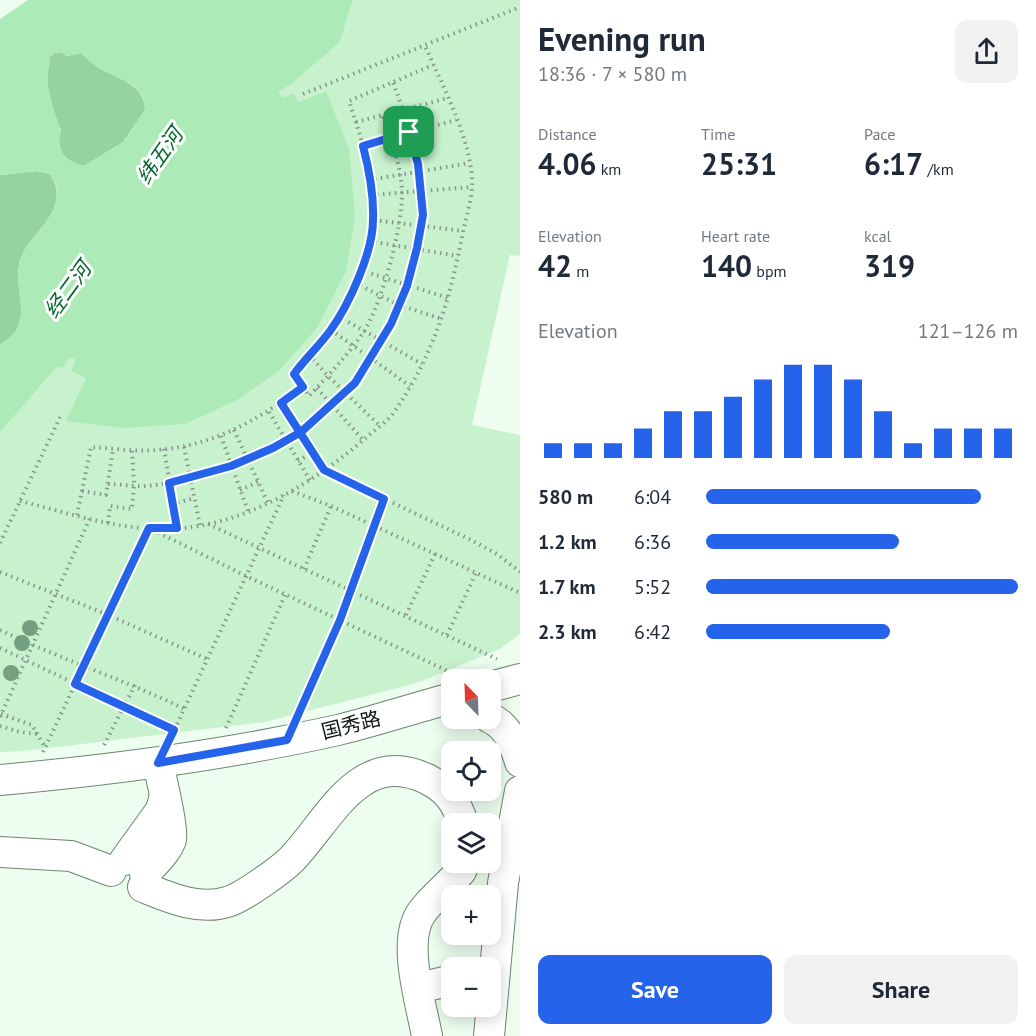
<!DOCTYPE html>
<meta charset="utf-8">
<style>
body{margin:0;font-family:"PT Sans","Noto Sans SC",sans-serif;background:#f2f2f3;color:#1f2937;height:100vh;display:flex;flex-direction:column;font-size:22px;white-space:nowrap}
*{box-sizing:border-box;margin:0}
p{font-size:20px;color:#747a83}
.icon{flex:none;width:33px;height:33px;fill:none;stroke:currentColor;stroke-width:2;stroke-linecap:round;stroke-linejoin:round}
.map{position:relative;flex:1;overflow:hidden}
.side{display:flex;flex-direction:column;background:#fff;width:516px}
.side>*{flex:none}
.needle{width:39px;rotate:337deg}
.tools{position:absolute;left:441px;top:669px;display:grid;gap:12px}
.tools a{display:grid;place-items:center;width:60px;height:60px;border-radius:12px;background:#fff;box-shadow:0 3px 15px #0003;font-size:30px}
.pin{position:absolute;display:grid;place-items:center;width:51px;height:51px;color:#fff;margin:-26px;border-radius:12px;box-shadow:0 3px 9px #0006}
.round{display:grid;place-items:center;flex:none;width:63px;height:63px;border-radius:12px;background:#f2f2f3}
.overview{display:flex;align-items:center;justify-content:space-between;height:102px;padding:0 18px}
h1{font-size:33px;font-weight:700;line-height:45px}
.figures{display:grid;grid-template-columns:repeat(3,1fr);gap:9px;height:102px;padding:6px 18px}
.figures div{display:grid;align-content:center}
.figures b{font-size:30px;font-weight:700}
.figures small{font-size:16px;font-weight:400}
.figures p{font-size:16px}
.chart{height:168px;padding:12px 18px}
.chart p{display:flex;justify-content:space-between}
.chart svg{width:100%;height:108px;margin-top:6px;stroke:#2563eb;stroke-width:6}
.primary-button{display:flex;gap:12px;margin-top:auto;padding:12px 18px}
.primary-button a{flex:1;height:69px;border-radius:12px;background:#2563eb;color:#fff;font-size:24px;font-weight:700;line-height:69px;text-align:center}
.primary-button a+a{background:#f2f2f3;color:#1f2937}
ul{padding:0 18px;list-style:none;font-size:20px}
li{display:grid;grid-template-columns:96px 72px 1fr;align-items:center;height:45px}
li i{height:15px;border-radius:8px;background:#2563eb}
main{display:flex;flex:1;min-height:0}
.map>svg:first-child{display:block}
</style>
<main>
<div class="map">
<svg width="520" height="1036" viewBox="0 0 520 1036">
<rect width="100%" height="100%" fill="#edfef0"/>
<path fill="#c8f2ce" d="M353,0h167v256l-10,-1 -38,170 48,10v199l-20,15 -83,34 -152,39 -241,29 -24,1v-320l58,-66 11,-10 7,4 250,-269 -28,11 -16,-4 -3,-8 61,-48z"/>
<g fill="#95d3a0">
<path d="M61,52l5,4 15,-3c6,5 12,11 18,15 19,11 46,16 46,42l-22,32 -39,24c-20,-4 -29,-17 -23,-36 -6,-13 -16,-44 -13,-58 0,-6 2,-8 1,-14l5,-5z"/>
<path d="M37,171l13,3c25,39 -27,61 -31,91 -5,32 17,58 -19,80v-170z"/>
</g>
<path fill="#aceab7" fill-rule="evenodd" d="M28,0h325l-13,42 -50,43 -11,6 3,7 12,-5 4,9 28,-11 23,58 6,67 -9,55 -29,57 -38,43 -42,29 -52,24 -62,4 -57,-7 20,-43 -15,-7 5,-11 -7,-3 -6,11 -5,-2 -58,66v-87c36,-22 14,-48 19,-80 4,-30 57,-53 31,-91l-13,-3 -37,4v-156zM61,52l5,4 15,-3c6,5 12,12 18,15 19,11 47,16 46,42l-22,32 -39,24c-20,-4 -29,-17 -23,-36 -6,-13 -16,-44 -13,-58 1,-6 2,-8 1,-14l5,-5z"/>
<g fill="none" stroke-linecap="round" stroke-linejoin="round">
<defs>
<g id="minor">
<path d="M490,687l30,-8"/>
<path d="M490,718c18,8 25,27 30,44"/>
<path d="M0,780c113,-10 226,-25 338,-50 38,-9 76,-22 114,-32"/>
<path d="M0,852l71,4 40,15"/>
<path d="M125,860l36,-50 3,-11"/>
<path d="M145,874c9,-11 21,-21 26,-34 3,-9 -10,-63 -13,-77"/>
<path d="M143,887c25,10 56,24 84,15 15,-4 54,-32 65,-43 38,-40 68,-112 135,-80 20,10 30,23 36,45"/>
<path d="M419,988l33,-8"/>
<path d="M427,1036c-6,-33 -26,-96 -5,-124 11,-15 27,-27 39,-41l4,-9"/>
<path d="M489,1036l14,-153 17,-92"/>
</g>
</defs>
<use href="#minor" stroke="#6b856f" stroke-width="32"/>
<g stroke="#88958a" stroke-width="4" stroke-dasharray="1.5 4.5" stroke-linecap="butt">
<path d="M303,94l217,-87"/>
<path d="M356,122l92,-24"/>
<path d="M363,146l93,-26"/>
<path d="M369,180l100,-17"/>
<path d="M371,195l101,-8"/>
<path d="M374,220l89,11"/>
<path d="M369,241l89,15"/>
<path d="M360,270l88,28"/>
<path d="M355,283l44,22 43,14"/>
<path d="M338,316l84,48"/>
<path d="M331,330l79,56"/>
<path d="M309,355l19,21 52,50"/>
<path d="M303,387l6,9c19,-20 38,-40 54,-63 19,-29 40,-107 39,-142 -1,-27 -11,-51 -20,-76"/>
<path d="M317,388l46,52"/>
<path d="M281,403l43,67 149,71 24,13 23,18"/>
<path d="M269,412l41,68"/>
<path d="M234,430l34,73"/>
<path d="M221,436l27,75"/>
<path d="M184,447l16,78"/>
<path d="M164,449l13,79"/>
<path d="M298,461l15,-9"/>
<path d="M108,484c12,0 25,3 36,2 22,-1 42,-7 63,-12 102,-28 179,-103 205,-206 4,-17 10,-36 11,-53 1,-46 -15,-91 -30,-133"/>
<path d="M240,490l18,-8"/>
<path d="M82,491l24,4 7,-46"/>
<path d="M292,491l39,15 189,87"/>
<path d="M20,501c49,12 100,30 151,28 73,-3 143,-46 197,-93 8,-7 20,-15 26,-24 40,-57 56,-113 69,-180 3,-15 8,-30 9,-45 2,-42 -30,-103 -47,-141"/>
<path d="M172,504l23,-6"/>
<path d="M77,515l14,-68c21,1 44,5 65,3 58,-4 101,-30 147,-63l-9,-13c11,-14 24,-28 35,-42 21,-27 41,-77 44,-110 4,-36 -13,-88 -24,-121l84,-36"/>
<path d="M108,523l2,-17 22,3 2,-24 -2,-36"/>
<path d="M208,524l289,135"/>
<path d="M0,543l62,-130"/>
<path d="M304,569l27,-63"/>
<path d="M0,572l106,42 101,45"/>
<path d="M406,615l29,-61"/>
<path d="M0,630c61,29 124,50 185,79"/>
<path d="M447,635l29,-62"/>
<path d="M0,648l174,82"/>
<path d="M1,714l31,11 13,22"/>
<path d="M298,715l42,-95 44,-121"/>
<path d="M0,717l90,-199"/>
<path d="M0,726l20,6 17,2"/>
<path d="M226,728l59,-133"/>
<path d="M172,735l112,-240"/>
<path d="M104,745l31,-60"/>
<path d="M43,752l106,-224 97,48 206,97"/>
</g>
<use href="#minor" stroke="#fff" stroke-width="30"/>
</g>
<g fill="#74a081">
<circle cx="30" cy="628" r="8"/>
<circle cx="22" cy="643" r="8"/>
<circle cx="11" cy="673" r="8"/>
</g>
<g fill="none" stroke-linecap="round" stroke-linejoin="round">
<defs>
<path id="route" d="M409,132l9,32 5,51 -6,33 -10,38 -16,38 -36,59 -54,49 -28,16 -42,18 -62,17 8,45h-28l-74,156 99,46 -16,33 129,-23 53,-120 44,-121 -60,-29 -43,-67 22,-16 -9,-13c11,-15 25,-28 36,-43 19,-26 43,-79 43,-111 1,-24 -4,-51 -10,-74l46,-14"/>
</defs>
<use href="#route" stroke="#fff" stroke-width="12"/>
<use href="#route" stroke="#2563eb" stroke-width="8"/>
</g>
<g text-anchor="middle" stroke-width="6" stroke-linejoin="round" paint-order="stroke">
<g font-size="20" fill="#0f1911" stroke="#fff">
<text transform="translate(351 725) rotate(-14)" y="7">国秀路</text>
</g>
<g font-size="21" font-style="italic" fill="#04682c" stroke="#fff">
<text transform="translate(160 156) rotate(-55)" y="7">纬五河</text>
<text transform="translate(68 290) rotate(-54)" y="7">经二河</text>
</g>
</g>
</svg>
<div class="tools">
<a><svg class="needle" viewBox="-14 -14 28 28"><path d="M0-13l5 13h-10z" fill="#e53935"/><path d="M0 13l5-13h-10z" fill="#747a83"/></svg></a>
<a><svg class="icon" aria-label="locate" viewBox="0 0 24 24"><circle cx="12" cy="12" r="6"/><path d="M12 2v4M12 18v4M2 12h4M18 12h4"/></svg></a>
<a><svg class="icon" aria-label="layers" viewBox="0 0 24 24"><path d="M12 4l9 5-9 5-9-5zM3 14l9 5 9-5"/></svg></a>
<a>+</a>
<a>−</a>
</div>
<div class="pin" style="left:409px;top:132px;background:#1e9e55"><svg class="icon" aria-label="arrive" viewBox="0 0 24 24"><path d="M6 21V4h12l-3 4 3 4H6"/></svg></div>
</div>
<section class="side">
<div class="overview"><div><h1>Evening run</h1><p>18:36 · 7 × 580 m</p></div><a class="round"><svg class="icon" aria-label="share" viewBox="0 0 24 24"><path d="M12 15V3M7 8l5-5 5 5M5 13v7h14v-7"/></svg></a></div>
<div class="figures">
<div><p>Distance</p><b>4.06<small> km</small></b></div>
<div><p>Time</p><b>25:31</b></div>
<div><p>Pace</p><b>6:17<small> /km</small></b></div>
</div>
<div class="figures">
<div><p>Elevation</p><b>42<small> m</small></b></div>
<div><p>Heart rate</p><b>140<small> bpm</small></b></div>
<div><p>kcal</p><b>319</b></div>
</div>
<div class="chart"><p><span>Elevation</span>121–126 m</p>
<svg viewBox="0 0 160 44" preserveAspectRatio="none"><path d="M5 44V38M15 44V38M25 44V38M35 44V32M45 44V25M55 44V25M65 44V19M75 44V12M85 44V6M95 44V6M105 44V12M115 44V25M125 44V38M135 44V32M145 44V32M155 44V32"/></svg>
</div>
<ul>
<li><b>580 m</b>6:04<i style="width:88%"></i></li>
<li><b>1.2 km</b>6:36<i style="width:62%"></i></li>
<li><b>1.7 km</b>5:52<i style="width:100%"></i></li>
<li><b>2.3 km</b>6:42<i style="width:59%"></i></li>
</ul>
<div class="primary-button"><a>Save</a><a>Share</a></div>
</section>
</main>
